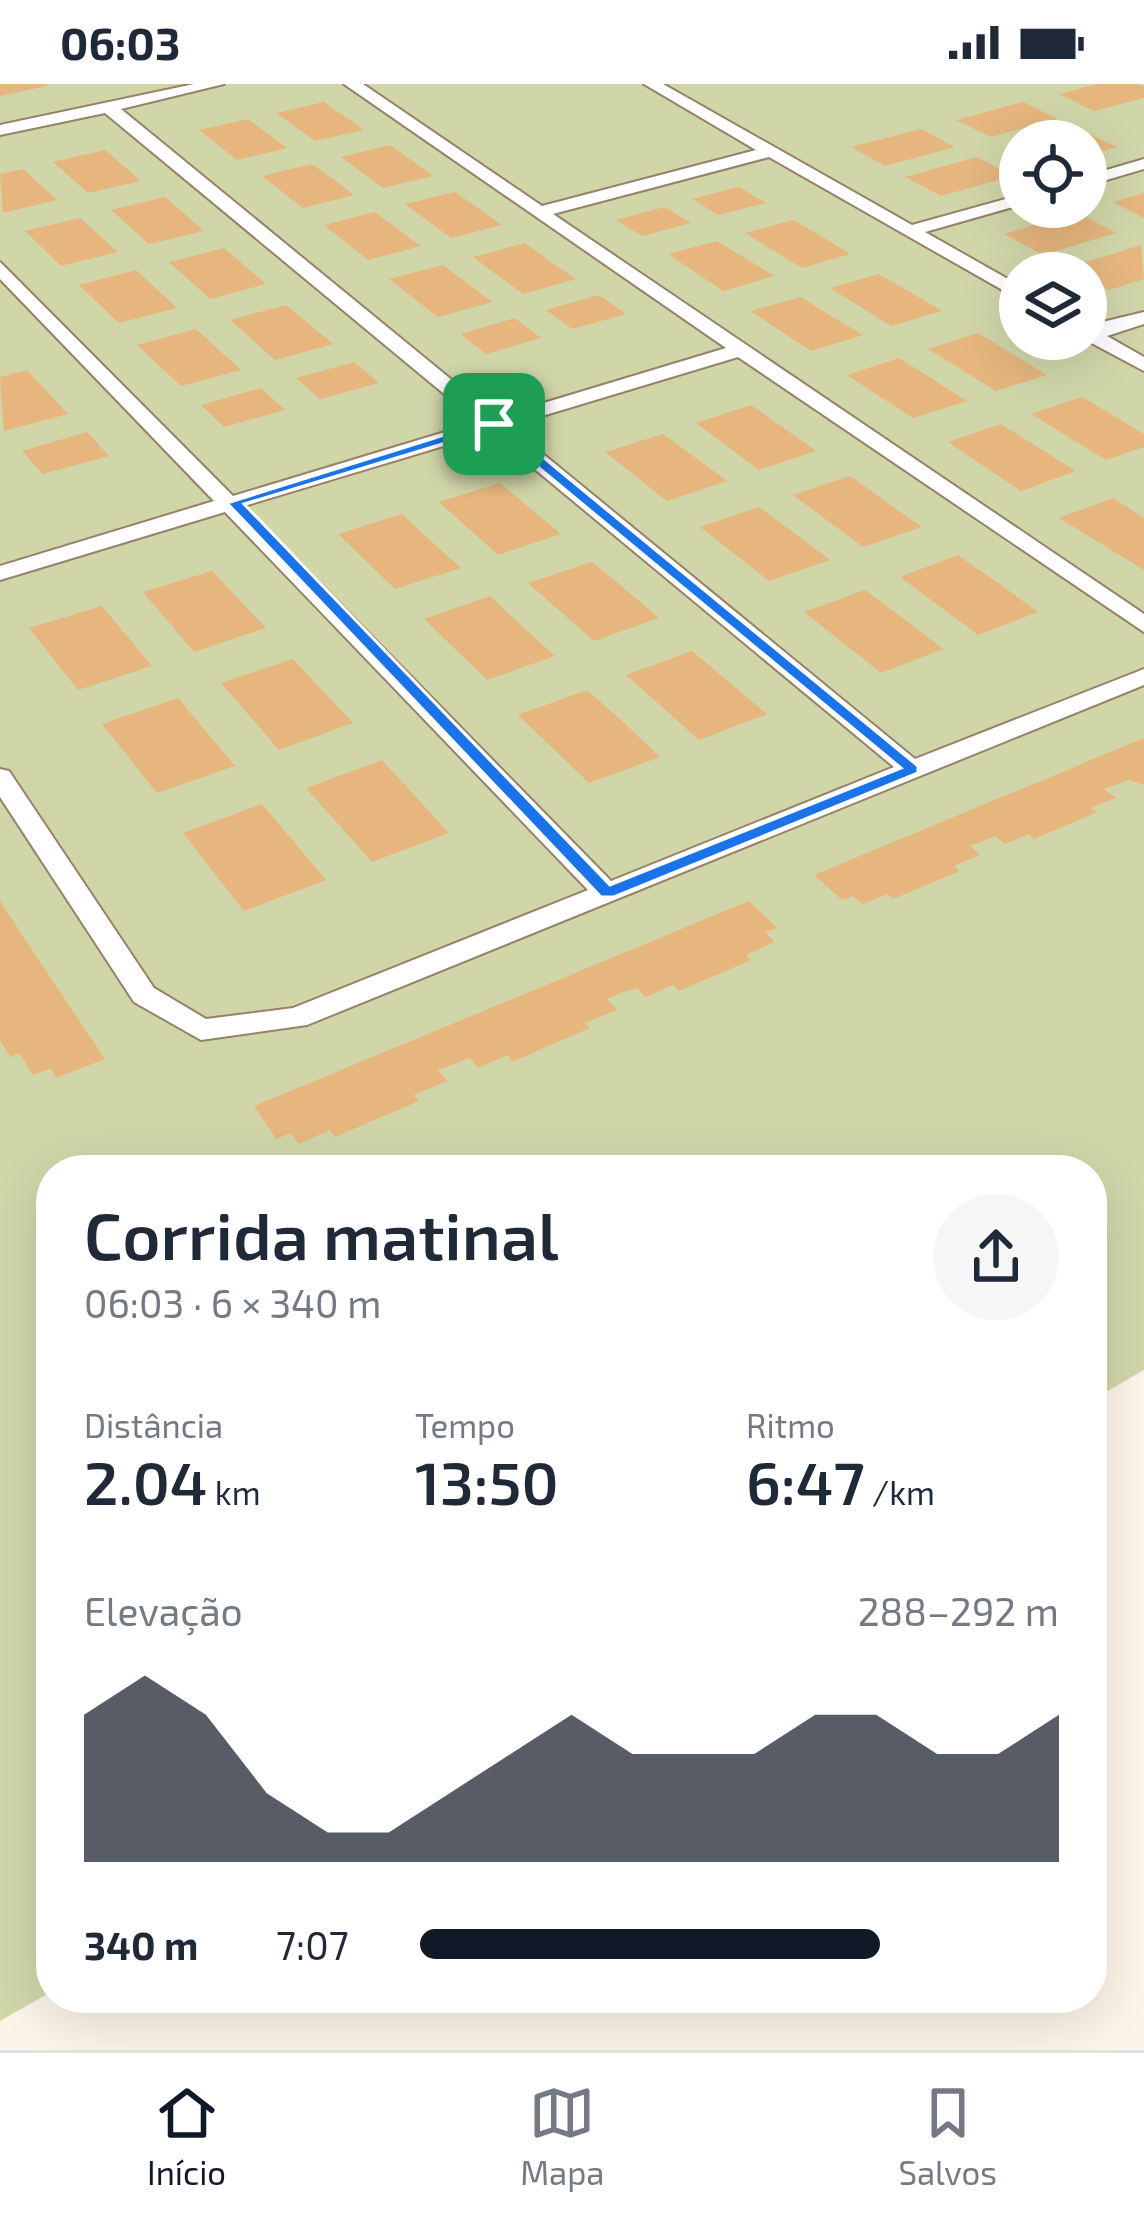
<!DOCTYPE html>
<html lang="pt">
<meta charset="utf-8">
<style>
body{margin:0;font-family:"Exo 2",sans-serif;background:#f6f6f7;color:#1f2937;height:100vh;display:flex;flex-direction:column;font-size:45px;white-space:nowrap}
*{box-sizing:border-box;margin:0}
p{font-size:39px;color:#747a83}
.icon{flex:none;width:66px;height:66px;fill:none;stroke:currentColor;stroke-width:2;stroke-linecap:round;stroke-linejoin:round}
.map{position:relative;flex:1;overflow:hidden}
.drawer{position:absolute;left:36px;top:1071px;width:1071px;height:858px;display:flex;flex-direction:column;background:#fff;border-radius:48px;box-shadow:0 12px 48px #0002}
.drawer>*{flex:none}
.tools{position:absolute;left:999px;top:36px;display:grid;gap:24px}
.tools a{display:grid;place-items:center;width:108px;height:108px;border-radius:50%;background:#fff;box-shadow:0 12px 48px #0002;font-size:60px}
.pin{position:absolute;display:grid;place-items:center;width:102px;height:102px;color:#fff;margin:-51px;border-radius:24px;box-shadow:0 6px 18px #0006}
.round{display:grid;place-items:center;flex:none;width:126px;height:126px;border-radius:63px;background:#f6f6f7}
.overview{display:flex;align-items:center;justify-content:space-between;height:204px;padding:0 48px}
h1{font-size:66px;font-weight:600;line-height:90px}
.figures{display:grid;grid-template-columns:repeat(3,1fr);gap:18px;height:204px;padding:12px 48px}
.figures div{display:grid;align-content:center}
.figures b{font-size:60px;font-weight:600}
.figures small{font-size:33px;font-weight:400}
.figures p{font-size:33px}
.chart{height:336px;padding:24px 48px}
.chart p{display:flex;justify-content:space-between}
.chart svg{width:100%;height:216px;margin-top:12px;fill:#111827;opacity:.7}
ul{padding:0 48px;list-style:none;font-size:39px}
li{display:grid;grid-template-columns:192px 144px 1fr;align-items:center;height:90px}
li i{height:30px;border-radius:15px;background:#111827}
.status{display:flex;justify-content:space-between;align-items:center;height:84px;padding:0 60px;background:#fff;direction:ltr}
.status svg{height:33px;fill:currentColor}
.dock{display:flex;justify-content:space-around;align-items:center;height:168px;border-top:3px solid #e0e1e3;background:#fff;font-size:33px;color:#747a83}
.dock a{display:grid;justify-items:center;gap:6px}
.dock .selected{color:#111827}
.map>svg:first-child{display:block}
</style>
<div class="status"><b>06:03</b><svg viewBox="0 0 49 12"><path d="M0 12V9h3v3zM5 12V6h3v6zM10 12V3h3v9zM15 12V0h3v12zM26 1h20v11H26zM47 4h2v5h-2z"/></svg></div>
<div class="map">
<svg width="1144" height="1966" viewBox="0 0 1144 1966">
<rect width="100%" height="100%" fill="#fdf4e9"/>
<path fill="#d1d6a9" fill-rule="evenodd" d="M0,0h1144v1286l-52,30v-230h-1041v822l-51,29zM1020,57h66v66h-66zM1020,189h66v66h-66z"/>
<g fill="#e6b67e">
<path d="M0,0h47v2l-47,10z"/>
<path d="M1098,0h39l7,3v11l-50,13 -35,-17z"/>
<path d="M324,18l40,28 -49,11 -39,-28z"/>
<path d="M1023,18l35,17 -67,18 -35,-17z"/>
<path d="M248,35l39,29 -50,12 -38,-30z"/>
<path d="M921,45l34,18 -70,19 -34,-19z"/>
<path d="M1079,45l38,18 -31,9v-15h-44z"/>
<path d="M390,61l21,15 22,16 -50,12 -42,-31z"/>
<path d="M105,66l36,31 -53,12 -35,-31z"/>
<path d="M977,73l36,19 -72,20 -36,-19z"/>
<path d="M312,80l21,15 21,16 -51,13 -41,-32z"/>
<path d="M23,85l34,31 -54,13 -3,-39z"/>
<path d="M739,103l27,16 -48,12 -26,-16z"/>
<path d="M455,108l23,16 24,17 -51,13 -46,-34z"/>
<path d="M1144,109v25l-31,-16z"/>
<path d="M165,113l39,34 -55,13 -38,-34z"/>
<path d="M664,123l27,16 -49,13 -26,-16z"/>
<path d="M375,128l46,34 -53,14 -44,-35z"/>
<path d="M1077,128l39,21 -73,22 -39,-21z"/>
<path d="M80,134l38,34 -57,14 -36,-35z"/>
<path d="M793,136l28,16 29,18 -48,14 -57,-35z"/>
<path d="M717,157l28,17 29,18 -51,15 -55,-37z"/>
<path d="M525,159l26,19 25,17 -53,15 -50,-37z"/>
<path d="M1141,161l3,34 -35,11 -23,-17 -19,-5z"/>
<path d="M224,164l42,36 -56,15 -41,-37z"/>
<path d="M443,181l24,18 26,19 -55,15 -49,-38z"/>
<path d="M136,186l41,38 -58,15 -40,-38z"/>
<path d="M879,190l31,18 32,19 -51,15 -61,-38z"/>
<path d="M599,211l27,19 -54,15 -26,-19z"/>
<path d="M801,213l32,20 30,18 -52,16 -61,-40z"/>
<path d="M286,221l23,19 24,20 -58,16 -45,-40z"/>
<path d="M515,234l26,20 -55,16 -26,-20z"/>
<path d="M196,245l23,21 22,20 -60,16 -44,-41z"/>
<path d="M978,249l33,20 36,22 -51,16 -68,-42z"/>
<path d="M899,274l35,22 33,21 -54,17 -66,-43z"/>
<path d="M354,278l25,21 -59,16 -24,-21z"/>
<path d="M27,286l41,44 -64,17 -4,-54z"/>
<path d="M261,304l24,22 -61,17 -23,-22z"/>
<path d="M1082,313l62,37v13l-38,13 -75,-46z"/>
<path d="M751,321l33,23 32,23 -57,19 -63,-47z"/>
<path d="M1001,340l38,24 37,23 -55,20 -73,-49z"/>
<path d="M87,348l22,24 -66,18 -21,-23z"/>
<path d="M663,350l33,24 31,23 -60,20 -62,-49z"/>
<path d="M850,392l35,25 37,26 -59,20 -70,-52z"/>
<path d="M500,399l31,26 30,25 -63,21 -59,-53z"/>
<path d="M1113,414l31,20v52l-85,-52z"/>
<path d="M759,423l35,26 36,27 -61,21 -69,-54z"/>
<path d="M402,430l30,28 29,26 -66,21 -57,-55z"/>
<path d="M958,471l40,28 40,29 -60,23 -78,-58z"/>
<path d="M592,478l33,27 34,29 -65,23 -66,-58z"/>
<path d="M212,487l54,57 -72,24 -51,-60z"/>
<path d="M865,506l39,29 39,30 -62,24 -77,-61z"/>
<path d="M490,512l33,31 32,29 -68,24 -63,-61z"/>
<path d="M102,522l50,60 -74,24 -49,-62z"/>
<path d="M692,567l38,32 37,31 -68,26 -73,-65z"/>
<path d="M293,575l60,64 -74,27 -58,-67z"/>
<path d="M587,606l37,33 36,34 -71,26 -71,-68z"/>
<path d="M178,614l57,68 -78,27 -55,-69z"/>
<path d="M1144,654v47l-15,-5 -25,9 12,9 -25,10 6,4 -63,27 -5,-5 -24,10 -10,-8 -25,10 10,9 -26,11 6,5 -67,28 -5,-5 -25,10 -10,-8 -11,4 -28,-25z"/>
<path d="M382,676l67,73 -77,29 -66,-74z"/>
<path d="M262,720l64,76 -82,31 -61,-78z"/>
<path d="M0,817l32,49 73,109 -49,19 -5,-10 -18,7 -14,-22 -9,4 -10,-17z"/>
<path d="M749,817l28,27 -12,4 10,10 -29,13 5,5 -72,31 -6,-6 -28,12 -8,-9 -14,4 -16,7 10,11 -32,13 5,5 -78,34 -4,-7 -30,13 -8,-10 -14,5 -18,7 9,11 -33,14 5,6 -84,36 -5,-7 -32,14 -7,-11 -15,6 -22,-33z"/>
</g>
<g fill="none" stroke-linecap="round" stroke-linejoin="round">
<defs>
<g id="lane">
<path d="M194,0h30l-103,25 376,308 229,-69 -382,-264h19l179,122 214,-56 -112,-66h19l249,141 108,-30v10l-95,27 95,54v14l-251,-143 -216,57 591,400v18l-406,-275 -229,69 406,333 229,-90v16l-837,340 -106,15 -67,-38 -134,-205v-28l9,2 145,217 52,31 87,-11 295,-118 -363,-378 -225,68v-14l214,-65 -214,-222v-17l233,234 245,-74 -373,-309 -105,22v-10zM490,348l404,335 -283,114 -367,-375z"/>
<path d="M1144,75v10l-58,17v-10z"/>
<path d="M1144,228v12l-37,12 37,21v14l-60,-32 2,-13z"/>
</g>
</defs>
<use href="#lane" stroke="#968169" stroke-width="4"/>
<use href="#lane" fill="#fff" fill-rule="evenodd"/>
</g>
<path fill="#1a73e8" stroke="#fff" stroke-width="3" fill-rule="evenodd" d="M489,337h10l419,345v7l-304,124h-13l-374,-394zM492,345l409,339 -291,117 -366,-381z"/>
</svg>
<div class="tools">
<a><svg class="icon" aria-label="locate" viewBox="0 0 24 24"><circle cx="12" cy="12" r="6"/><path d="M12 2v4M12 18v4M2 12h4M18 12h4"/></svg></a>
<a><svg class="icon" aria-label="layers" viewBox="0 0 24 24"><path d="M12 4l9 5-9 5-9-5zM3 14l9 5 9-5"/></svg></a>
</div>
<div class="pin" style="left:494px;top:340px;background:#1e9e55"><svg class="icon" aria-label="arrive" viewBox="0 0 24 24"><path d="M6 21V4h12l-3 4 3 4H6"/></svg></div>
<section class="drawer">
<div class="overview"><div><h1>Corrida matinal</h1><p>06:03 · 6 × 340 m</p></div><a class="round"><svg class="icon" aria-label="share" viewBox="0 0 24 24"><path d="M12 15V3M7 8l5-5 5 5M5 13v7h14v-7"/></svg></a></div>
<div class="figures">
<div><p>Distância</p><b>2.04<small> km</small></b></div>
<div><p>Tempo</p><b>13:50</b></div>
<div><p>Ritmo</p><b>6:47<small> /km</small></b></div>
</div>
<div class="chart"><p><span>Elevação</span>288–292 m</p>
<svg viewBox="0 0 160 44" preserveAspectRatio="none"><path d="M0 44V14L10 6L20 14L30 30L40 38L50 38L60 30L70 22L80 14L90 22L100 22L110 22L120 14L130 14L140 22L150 22L160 14V44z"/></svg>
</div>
<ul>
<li><b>340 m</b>7:07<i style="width:72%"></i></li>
</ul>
</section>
</div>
<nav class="dock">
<a class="selected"><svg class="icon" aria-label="home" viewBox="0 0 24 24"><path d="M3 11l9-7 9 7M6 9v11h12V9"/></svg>Início</a>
<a><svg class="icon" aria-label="map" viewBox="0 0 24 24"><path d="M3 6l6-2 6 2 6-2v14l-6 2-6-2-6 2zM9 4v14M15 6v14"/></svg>Mapa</a>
<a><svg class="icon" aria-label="saved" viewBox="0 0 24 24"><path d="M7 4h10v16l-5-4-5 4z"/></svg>Salvos</a>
</nav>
